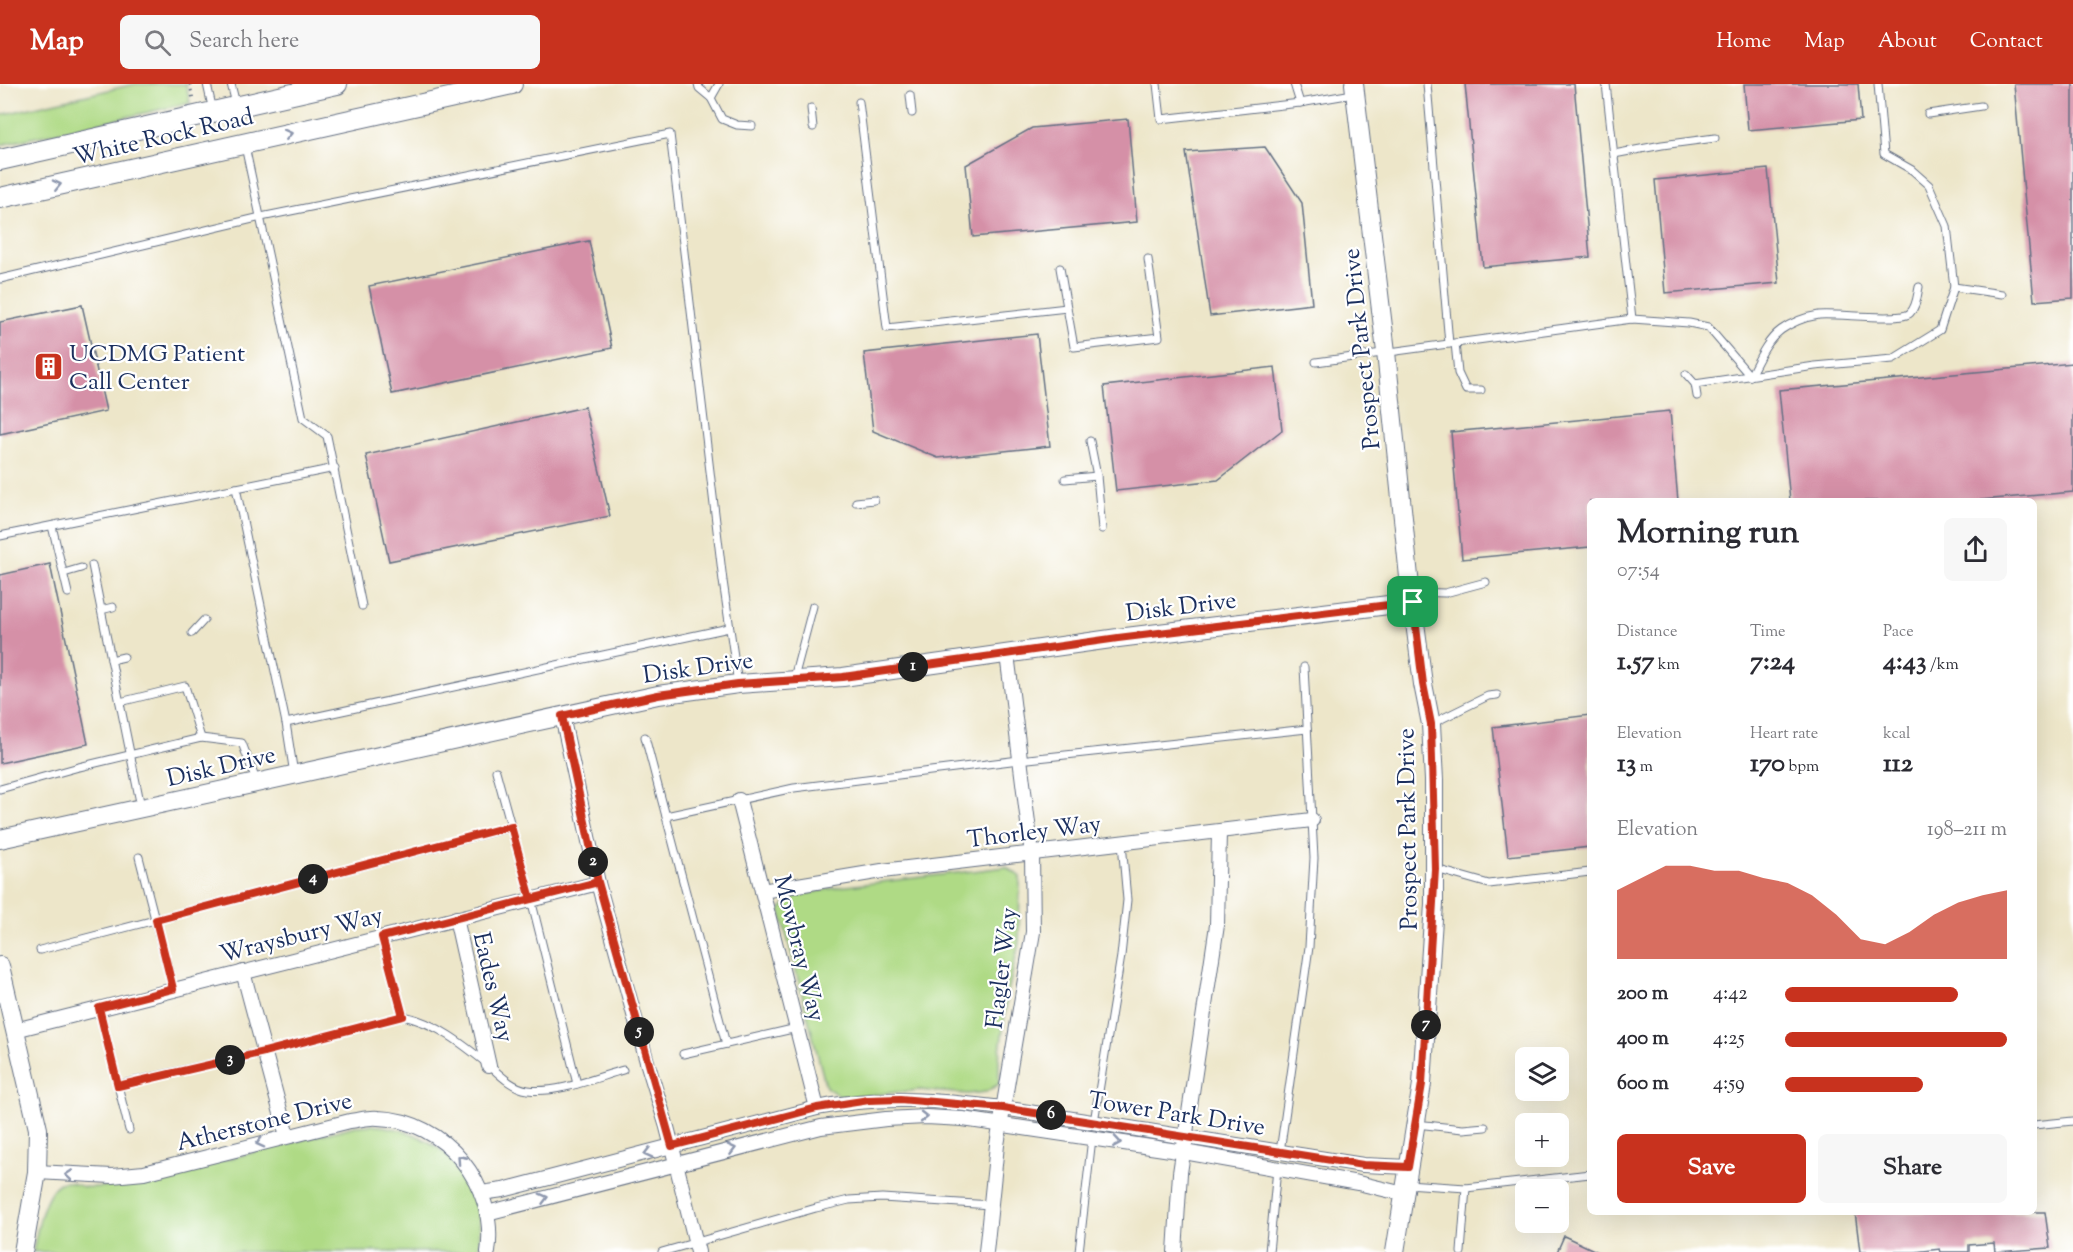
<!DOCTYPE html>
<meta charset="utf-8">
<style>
body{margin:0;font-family:"Sorts Mill Goudy",serif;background:#f7f7f7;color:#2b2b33;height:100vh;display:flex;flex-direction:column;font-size:22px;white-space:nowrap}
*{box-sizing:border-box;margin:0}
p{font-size:20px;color:#7c7c81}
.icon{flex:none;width:33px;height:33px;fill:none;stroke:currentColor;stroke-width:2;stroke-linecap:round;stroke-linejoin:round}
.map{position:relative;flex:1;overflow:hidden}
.side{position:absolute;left:1587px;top:414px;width:450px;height:717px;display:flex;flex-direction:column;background:#fff;border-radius:9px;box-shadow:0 6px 24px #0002}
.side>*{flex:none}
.fabs{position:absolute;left:1515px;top:963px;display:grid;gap:12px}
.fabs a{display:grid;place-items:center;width:54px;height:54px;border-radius:9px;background:#fff;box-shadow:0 6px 24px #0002;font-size:30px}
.pin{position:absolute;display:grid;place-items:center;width:51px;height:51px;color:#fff;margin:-26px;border-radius:12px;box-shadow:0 3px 9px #0006}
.km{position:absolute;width:30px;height:30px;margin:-15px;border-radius:50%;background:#222;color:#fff;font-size:16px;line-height:30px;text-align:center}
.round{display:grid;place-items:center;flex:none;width:63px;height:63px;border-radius:9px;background:#f7f7f7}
.summary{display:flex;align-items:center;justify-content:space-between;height:102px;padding:0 30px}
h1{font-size:33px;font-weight:700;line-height:45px}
.figures{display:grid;grid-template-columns:repeat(3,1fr);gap:9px;height:102px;padding:6px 30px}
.figures div{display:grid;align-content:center}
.figures b{font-size:26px;font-weight:700}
.figures small{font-size:16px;font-weight:400}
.figures p{font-size:16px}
.chart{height:168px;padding:12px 30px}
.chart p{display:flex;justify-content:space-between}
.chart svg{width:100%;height:108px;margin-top:6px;fill:#c8321e;opacity:.7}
.primary-button{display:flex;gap:12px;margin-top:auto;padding:12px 30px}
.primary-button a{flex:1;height:69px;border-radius:9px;background:#c8321e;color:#fff;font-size:24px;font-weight:700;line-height:69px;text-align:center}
.primary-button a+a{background:#f7f7f7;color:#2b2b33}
ul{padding:0 30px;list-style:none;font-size:20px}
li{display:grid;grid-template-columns:96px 72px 1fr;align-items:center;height:45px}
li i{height:15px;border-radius:8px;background:#c8321e}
header{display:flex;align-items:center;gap:36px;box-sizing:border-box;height:84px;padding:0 30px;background:#c8321e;color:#fff}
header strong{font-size:28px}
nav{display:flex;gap:33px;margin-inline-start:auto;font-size:21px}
.search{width:420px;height:54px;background:#f7f7f7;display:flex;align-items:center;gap:15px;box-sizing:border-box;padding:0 21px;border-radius:9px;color:#7c7c81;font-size:22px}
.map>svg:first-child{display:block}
</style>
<header>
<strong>Map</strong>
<div class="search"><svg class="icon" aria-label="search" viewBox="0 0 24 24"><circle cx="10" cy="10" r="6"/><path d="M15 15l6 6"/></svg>Search here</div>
<nav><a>Home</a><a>Map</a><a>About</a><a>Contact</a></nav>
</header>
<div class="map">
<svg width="2073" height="1168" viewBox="0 0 2073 1168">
<rect width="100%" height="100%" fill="#fff"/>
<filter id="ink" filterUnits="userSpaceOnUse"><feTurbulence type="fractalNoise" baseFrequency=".0167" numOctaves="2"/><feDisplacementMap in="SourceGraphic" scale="12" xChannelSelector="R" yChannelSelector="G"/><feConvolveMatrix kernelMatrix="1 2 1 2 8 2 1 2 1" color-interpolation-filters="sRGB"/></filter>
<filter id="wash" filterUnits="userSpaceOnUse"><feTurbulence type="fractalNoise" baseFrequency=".008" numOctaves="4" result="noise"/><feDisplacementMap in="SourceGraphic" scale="24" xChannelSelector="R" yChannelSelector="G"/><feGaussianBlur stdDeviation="1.35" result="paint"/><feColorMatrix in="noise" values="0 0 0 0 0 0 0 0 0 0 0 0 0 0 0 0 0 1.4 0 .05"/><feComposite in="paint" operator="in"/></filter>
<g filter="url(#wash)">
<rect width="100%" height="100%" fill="#ede6c9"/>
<g fill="#afda85" stroke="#658472" stroke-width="1.5">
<path d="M135,0h51l4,19 -190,42v-30z"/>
<path d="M1006,783l14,9 -1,67 -11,49 -9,67v25l-13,8 -18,2 -49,-4 -77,8 -16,-11 -46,-177 12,-13 47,-10z"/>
<path d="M371,1041c71,5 116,55 108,127h-446c3,-17 11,-66 30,-70 8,-1 14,4 22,5 15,1 31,-1 47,-3l223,-58z"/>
</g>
<g id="blocks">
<g fill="#d590a7">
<path d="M1465,0h109l16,173 -107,10z"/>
<path d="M1744,0h114l3,36 -113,10z"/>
<path d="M2014,0h59v214l-39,3z"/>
<path d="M1128,35l9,103 -164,15 -7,-72 66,-37z"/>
<path d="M1265,63l37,56 10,101 -102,12 -24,-164z"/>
<path d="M1768,85l11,114 -114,10 -10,-113z"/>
<path d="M589,157l23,107 -220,46 -23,-108z"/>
<path d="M82,221l24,106 -106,23v-112z"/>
<path d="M1037,250l13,112 -112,12 -65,-27 -9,-78z"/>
<path d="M2073,279v129l-104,9h-179l-11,-111z"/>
<path d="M1275,283l7,63 -64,50 -102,11 -12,-105z"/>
<path d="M585,323l25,109 -221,45 -23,-106z"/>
<path d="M1670,327l8,90h-88v46l-128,12 -11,-127z"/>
<path d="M50,480l38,180 -88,19v-188z"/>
<path d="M1590,631v132l-82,9 -15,-129z"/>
<path d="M1855,1128h190l5,36 -55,4 -1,-9 -25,2v7h-28l-1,-3 -25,3h-55z"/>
<path d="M1564,1152l34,16h-41z"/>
</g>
</g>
</g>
<g filter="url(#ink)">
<use href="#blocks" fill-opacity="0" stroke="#646f83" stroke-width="1.5"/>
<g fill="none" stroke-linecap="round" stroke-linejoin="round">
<defs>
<g id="service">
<path d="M207,0l6,27"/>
<path d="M231,0l5,20"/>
<path d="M698,0l1,4 12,10 11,21 15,6 15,1"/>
<path d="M1157,0l4,35 139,-16 53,-9"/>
<path d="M1294,0l6,19"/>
<path d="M1427,0l22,260"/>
<path d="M1606,0l26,235"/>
<path d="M1878,0l6,70 28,16 17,15 18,41 7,61 48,7"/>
<path d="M910,11l2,18"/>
<path d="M711,14l8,-14"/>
<path d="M859,18l28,226 180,-20"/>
<path d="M811,24l2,19"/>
<path d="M1928,30l53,-8"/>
<path d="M245,62l58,272 24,18 35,170"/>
<path d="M1614,70l48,-9 53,-7"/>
<path d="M1060,184l14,79 85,-10 -11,-78"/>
<path d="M0,195l261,-62 409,-83 53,447 15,103"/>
<path d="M1455,259l3,30 8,17h15"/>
<path d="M1316,278l316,-43 57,4 19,4 42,49"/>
<path d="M1686,290l9,10 2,12"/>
<path d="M1750,292c8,-15 16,-35 31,-46 10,-7 25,-13 38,-15 18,-2 82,7 91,-2 7,-7 7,-17 9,-26"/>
<path d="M1695,300l120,-18 78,-7 47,-29 14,-43"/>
<path d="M1090,357l7,35 5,53"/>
<path d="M1065,395l32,-3"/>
<path d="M236,404l50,235 8,51"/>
<path d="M856,418l18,-2"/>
<path d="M52,442l16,67"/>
<path d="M0,452l335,-68"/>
<path d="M92,481l49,242"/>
<path d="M64,489l17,-5"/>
<path d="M1412,508l33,1 41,-11"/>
<path d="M101,526l12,-3"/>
<path d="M192,549l12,-13"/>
<path d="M111,576l13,-3"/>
<path d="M794,594l19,-72"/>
<path d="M120,618l65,-16 16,52"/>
<path d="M286,639l443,-95"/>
<path d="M1431,640l57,-28 9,-1"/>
<path d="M645,653l81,307"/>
<path d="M496,687l35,128 46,185"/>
<path d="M0,705l79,-22 122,-29 41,5 15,40"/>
<path d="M666,732l128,-28 225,-28 288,-31"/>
<path d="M139,773l34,132"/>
<path d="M1436,785l53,15 101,-12"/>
<path d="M382,853l21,79"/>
<path d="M40,866l471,-123"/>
<path d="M99,924l30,122"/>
<path d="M683,970l114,-26"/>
<path d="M118,1001l146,-33 139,-36c34,7 61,29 87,50 11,10 23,22 38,24 29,4 67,-12 95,-20"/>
<path d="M1094,1038l27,-166 6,-56 -5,-57"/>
<path d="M1416,1040l47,5 22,-2"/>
<path d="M2034,1041l39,-4"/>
<path d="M1280,1068l29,-205 5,-89 -10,-191"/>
<path d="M1407,1100l59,4 124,-14"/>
<path d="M662,1168l154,-44 33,-8 33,-2 109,7"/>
<path d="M1079,1168l13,-114"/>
<path d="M1269,1168l8,-83"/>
<path d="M1461,1168l5,-64"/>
</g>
<g id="minor">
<path d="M562,632l36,167 49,179 20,65 31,125"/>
<path d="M739,716l78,308"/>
<path d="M762,807l120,-20 430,-51"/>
<path d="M456,834l33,148"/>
<path d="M243,888l44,164"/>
<path d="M15,946l583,-147"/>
<path d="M37,1088l75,4 32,-3 206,-52c9,-1 19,-4 28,-3 67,2 120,67 110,134"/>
<path d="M481,1109l22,-3 314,-82c63,-13 123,-8 186,0l360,57 46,2"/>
<path d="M487,1129l334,-86 65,-8 40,-2 37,2 221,33 174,31 46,11"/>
<path d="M986,1168l11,-107 36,-213 -1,-77 -25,-201"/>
<path d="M1175,1168l5,-79 37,-248 2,-93"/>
</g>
<g id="tertiary">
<path d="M1354,0l32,268 23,225 14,107 8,40 3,56v124l-12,180 -27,168"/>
<path d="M0,755l658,-144 80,-11 105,-7 275,-39 295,-36"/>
<path d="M0,882l38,163 -1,43 -14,80"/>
</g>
<g id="secondary">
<path d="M0,76l337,-76"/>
<path d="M0,114l512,-114"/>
</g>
</defs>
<use href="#service" stroke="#646f83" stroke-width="9"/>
<use href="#minor" stroke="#646f83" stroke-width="16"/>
<use href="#tertiary" stroke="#646f83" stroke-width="20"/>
<use href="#secondary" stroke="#646f83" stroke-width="22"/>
<path stroke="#646f83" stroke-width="3" stroke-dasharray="1.5 4.5" stroke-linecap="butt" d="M190,0l3,16"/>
<use href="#service" stroke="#fff" stroke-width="7"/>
<use href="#minor" stroke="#fff" stroke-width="14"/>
<use href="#tertiary" stroke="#fff" stroke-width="18"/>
<use href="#secondary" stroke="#fff" stroke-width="20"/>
</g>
<defs><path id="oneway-chevron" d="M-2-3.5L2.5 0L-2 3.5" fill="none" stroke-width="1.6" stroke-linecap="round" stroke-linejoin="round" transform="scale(1.5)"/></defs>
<g stroke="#8d97ae">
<use href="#oneway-chevron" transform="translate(288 50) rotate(-13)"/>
<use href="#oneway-chevron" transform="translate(57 101) rotate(-13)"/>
<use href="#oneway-chevron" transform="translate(924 1033)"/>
<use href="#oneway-chevron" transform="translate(1117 1058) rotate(9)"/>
<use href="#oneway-chevron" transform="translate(260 1059) rotate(166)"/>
<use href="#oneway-chevron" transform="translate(732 1065) rotate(-14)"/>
<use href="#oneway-chevron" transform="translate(648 1069) rotate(166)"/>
<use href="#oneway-chevron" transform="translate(461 1075) rotate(-132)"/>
<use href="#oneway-chevron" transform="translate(69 1091) rotate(-175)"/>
<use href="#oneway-chevron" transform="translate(544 1114) rotate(-15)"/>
</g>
</g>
<g fill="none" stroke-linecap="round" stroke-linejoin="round" filter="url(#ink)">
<defs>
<path id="route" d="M1413,518l-295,36 -275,39 -105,7 -80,11 -96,21 36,166 -216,55 21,79 -139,36 -146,34 -19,-78 74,-19 -17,-69 355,-94 20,73 67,-17 74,264 145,-38 52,-8 31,-1 103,9 360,57 45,2 14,-83 13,-215 -4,-145 -8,-40 -10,-82"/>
</defs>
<use href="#route" stroke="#fff" stroke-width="12"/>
<use href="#route" stroke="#c8321e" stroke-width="8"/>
</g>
<defs>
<symbol id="building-square" viewBox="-11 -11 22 22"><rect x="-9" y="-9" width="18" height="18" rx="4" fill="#c8321e" stroke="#fff"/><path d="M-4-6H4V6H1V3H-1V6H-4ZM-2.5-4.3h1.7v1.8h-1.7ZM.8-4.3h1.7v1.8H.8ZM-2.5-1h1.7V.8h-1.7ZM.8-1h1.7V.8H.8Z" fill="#fff"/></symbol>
</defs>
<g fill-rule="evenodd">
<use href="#building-square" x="32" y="266" width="33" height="33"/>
</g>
<g text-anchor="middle" stroke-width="4.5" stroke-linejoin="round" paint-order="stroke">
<g font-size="24" fill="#1b2f5e" stroke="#fff">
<text transform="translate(163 52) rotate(-13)" y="8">White Rock Road</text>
<text transform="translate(1361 265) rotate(-96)" y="8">Prospect Park Drive</text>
<text transform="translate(1181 522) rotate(-7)" y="8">Disk Drive</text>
<text transform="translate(698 583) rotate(-8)" y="8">Disk Drive</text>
<text transform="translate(221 682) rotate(-13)" y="8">Disk Drive</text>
<text transform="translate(1407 745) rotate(-91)" y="8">Prospect Park Drive</text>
<text transform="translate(1034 747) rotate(-7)" y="8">Thorley Way</text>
<text transform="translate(301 850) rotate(-14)" y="8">Wraysbury Way</text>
<text transform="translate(800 864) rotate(76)" y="8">Mowbray Way</text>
<text transform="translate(1001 884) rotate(-83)" y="8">Flagler Way</text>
<text transform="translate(494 903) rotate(77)" y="8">Eades Way</text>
<text transform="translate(1177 1029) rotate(9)" y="8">Tower Park Drive</text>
<text transform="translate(264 1037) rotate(-14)" y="8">Atherstone Drive</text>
</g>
<g font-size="24" fill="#1b2f5e" stroke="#fff" text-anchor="start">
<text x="69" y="277">UCDMG Patient<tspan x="69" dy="28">Call Center</tspan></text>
</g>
</g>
</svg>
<div class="fabs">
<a><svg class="icon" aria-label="layers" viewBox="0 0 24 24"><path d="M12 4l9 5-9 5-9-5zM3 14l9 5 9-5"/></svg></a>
<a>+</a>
<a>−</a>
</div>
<div class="pin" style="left:1413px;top:518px;background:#1e9e55"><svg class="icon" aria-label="arrive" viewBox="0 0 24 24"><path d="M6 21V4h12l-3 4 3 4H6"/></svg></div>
<b class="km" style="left:913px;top:583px">1</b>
<b class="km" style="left:593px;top:778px">2</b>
<b class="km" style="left:230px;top:976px">3</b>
<b class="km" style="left:313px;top:795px">4</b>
<b class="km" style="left:639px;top:948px">5</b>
<b class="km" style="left:1051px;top:1031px">6</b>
<b class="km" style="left:1426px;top:941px">7</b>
<section class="side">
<div class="summary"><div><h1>Morning run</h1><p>07:54</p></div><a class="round"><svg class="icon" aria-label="share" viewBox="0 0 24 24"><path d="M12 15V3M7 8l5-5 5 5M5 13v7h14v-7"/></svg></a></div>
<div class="figures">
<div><p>Distance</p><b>1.57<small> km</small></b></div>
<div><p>Time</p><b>7:24</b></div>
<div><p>Pace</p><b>4:43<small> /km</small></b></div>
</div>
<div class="figures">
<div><p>Elevation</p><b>13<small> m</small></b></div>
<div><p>Heart rate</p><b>170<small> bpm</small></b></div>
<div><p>kcal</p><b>112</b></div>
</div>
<div class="chart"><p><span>Elevation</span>198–211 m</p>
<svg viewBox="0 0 160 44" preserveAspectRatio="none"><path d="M0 44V16L10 11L20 6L30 6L40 8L50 8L60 11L70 13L80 18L90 26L100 36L110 38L120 33L130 26L140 21L150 18L160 16V44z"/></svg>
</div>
<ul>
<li><b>200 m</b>4:42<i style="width:78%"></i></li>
<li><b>400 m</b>4:25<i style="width:100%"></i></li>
<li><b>600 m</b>4:59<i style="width:62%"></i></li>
</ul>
<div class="primary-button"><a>Save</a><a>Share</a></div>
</section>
</div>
